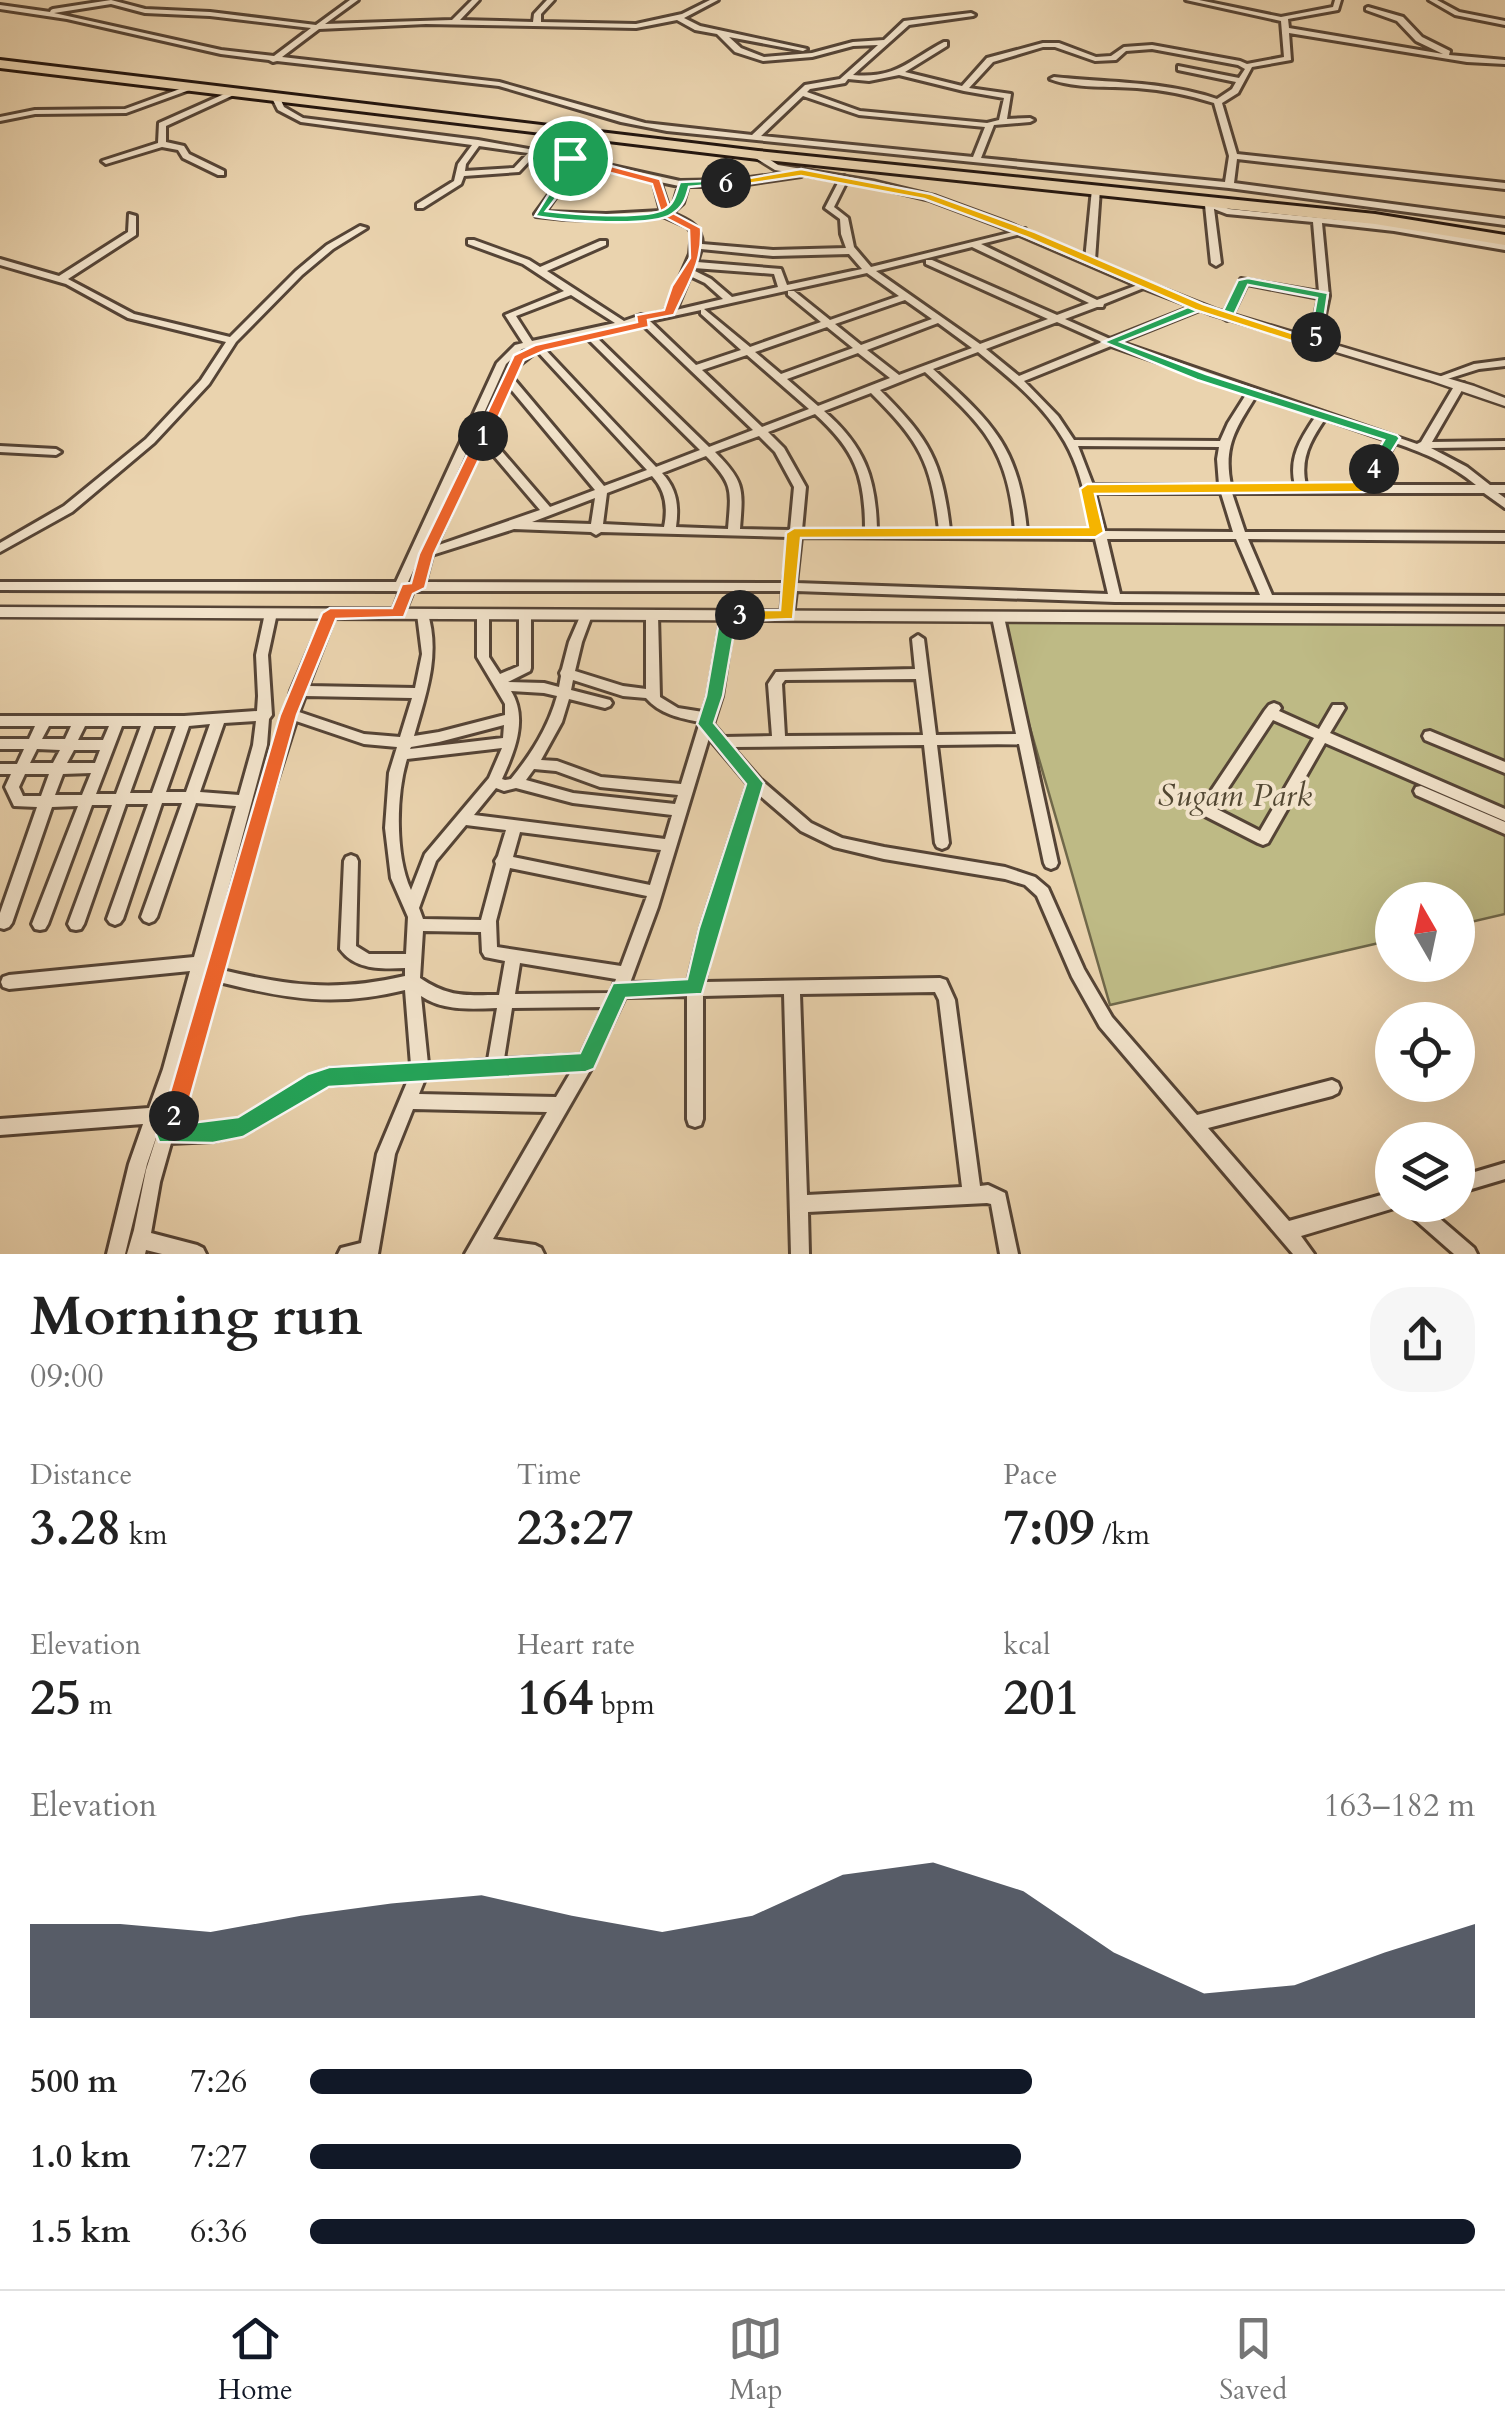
<!DOCTYPE html>
<meta charset="utf-8">
<style>
body{margin:0;font-family:Cardo,serif;background:#f6f6f6;color:#222;height:100vh;display:flex;flex-direction:column;font-size:38px;white-space:nowrap}
*{box-sizing:border-box;margin:0}
p{font-size:32px;color:#767676}
.icon{flex:none;width:55px;height:55px;fill:none;stroke:currentColor;stroke-width:2;stroke-linecap:round;stroke-linejoin:round}
.map{position:relative;height:1254px;overflow:hidden}
.details{display:flex;flex-direction:column;background:#fff;flex:1}
.details>*{flex:none}
.needle{width:65px;rotate:351deg}
.controls{position:absolute;left:1375px;top:882px;display:grid;gap:20px}
.controls a{display:grid;place-items:center;width:100px;height:100px;border-radius:50%;background:#fff;box-shadow:0 10px 40px #0002;font-size:50px}
.pin{position:absolute;display:grid;place-items:center;width:85px;height:85px;color:#fff;margin:-42px;border:5px solid #fff;border-radius:50%;box-shadow:0 2px 10px #0007}
.km{position:absolute;width:50px;height:50px;margin:-25px;border-radius:50%;background:#222;color:#fff;font-size:28px;line-height:50px;text-align:center}
.round{display:grid;place-items:center;flex:none;width:105px;height:105px;border-radius:40px;background:#f6f6f6}
.summary{display:flex;align-items:center;justify-content:space-between;height:170px;padding:0 30px}
h1{font-size:55px;font-weight:700;line-height:75px}
.stats{display:grid;grid-template-columns:repeat(3,1fr);gap:15px;height:170px;padding:10px 30px}
.stats div{display:grid;align-content:center}
.stats b{font-size:50px;font-weight:700}
.stats small{font-size:28px;font-weight:400}
.stats p{font-size:28px}
.chart{height:280px;padding:20px 30px}
.chart p{display:flex;justify-content:space-between}
.chart svg{width:100%;height:180px;margin-top:10px;fill:#111827;opacity:.7}
ul{padding:0 30px;list-style:none;font-size:32px}
li{display:grid;grid-template-columns:160px 120px 1fr;align-items:center;height:75px}
li i{height:25px;border-radius:12px;background:#111827}
.tab-bar{display:flex;justify-content:space-around;align-items:center;height:140px;border-top:2px solid #e0e0e0;background:#fff;font-size:28px;color:#767676}
.tab-bar a{display:grid;justify-items:center;gap:5px}
.tab-bar .selected{color:#111827}
.map>svg:first-child{display:block}
</style>
<div class="map">
<svg width="1505" height="1254" viewBox="0 0 1505 1254">
<rect width="100%" height="100%" fill="#ead3ae"/>
<filter id="stains"><feTurbulence type="fractalNoise" baseFrequency=".002" numOctaves="4"/><feColorMatrix values="0 0 0 0 .2 0 0 0 0 .09 0 0 0 0 .02 0 0 0 .5 -.17"/></filter>
<radialGradient id="worn" r=".72"><stop offset=".6" stop-color="#630" stop-opacity="0"/><stop offset="1" stop-color="#630" stop-opacity=".3"/></radialGradient>
<path fill="#beba85" stroke="#70684a" stroke-width="2.5" d="M998,617l507,2v295l-47,11v-25h-66v40l-282,65z"/>
<g fill="none" stroke-linecap="round" stroke-linejoin="round">
<defs>
<g id="minor">
<path d="M111,0l34,9 65,3 106,13 34,-25h8l-33,24 127,-4 20,-20h7l-19,20 73,2 1,-8 13,-14h7l-13,14v8l95,2 46,-10 28,-14h8l-34,18 16,8 107,23 -4,2 -74,-14 12,11 23,9 48,-4 41,-11 31,-2 20,-19 67,-8 4,2 -2,1 -64,9 -56,50c44,4 56,-15 91,-33h3v4l-42,26 57,14 25,-28 56,-15h16l37,14 15,-1 13,-9 28,-2 88,16 7,3 37,-7 -3,-36 -95,-21h13l82,17 52,-10 2,-7h6l-3,10 -50,9 1,9 154,26 -27,-13 -19,-20 -31,-11v-2l2,-1 35,10 19,20 28,14 -1,4 56,5v4l-38,-2 -178,-29 2,27 -39,7 -14,26 -16,10 15,51 268,29v6l-268,-30 -3,24 271,36v6l-276,-37 -562,-57 -46,-9 -122,-36 -222,-25 -4,1 -4,-2 -48,-6 -154,-35 -67,-10v-4l50,7 1,-2 2,-1zM111,4l34,9 65,3 101,12 -37,28 -53,-6 -167,-37zM677,20l18,10 22,4 18,18 28,9 49,-4 41,-11 25,-1 -38,34 -35,6 -53,50 -107,-12 -146,-41 -217,-25 37,-28 107,-5 210,4zM1043,47h12l40,14 21,-1 10,-9 26,-2 86,16 7,4 -6,9 -61,-12v4l58,12 -4,7 -15,10c-53,-18 -108,-16 -163,-22l-4,2c26,10 59,7 87,9 27,2 52,7 77,15l15,53 -4,26 -244,-24 13,-33 36,-3 4,-2 -4,-2 -23,1 4,-25 -42,-6 24,-26zM899,75l65,16 40,7 -5,22 -12,3 -127,-12 -53,-19 3,-3 35,-6 3,-4 21,2zM803,96l56,19 126,12 -12,30 -212,-21z"/>
<path d="M1429,0h8l22,12 46,9v4l-50,-10z"/>
<path d="M188,86l7,2 -69,25 -91,1 -35,7v-4l35,-7 90,-1z"/>
<path d="M231,91l7,2 -72,33v16l18,4 5,8 35,17v4h-6l-35,-17 -5,-8 -16,-3 -56,17 -4,-3 56,-18 1,-20z"/>
<path d="M273,96h6l5,11 19,11 175,22 95,17 27,-23h3v4l-22,21 99,22 54,-1 70,-9 1,2 -4,3 -67,10h-46l-5,17 -11,10c16,8 29,11 30,31l71,6 73,-2 -5,-14 -1,-15 -15,-11 15,-29 4,-3 4,3 -14,28 14,11 6,29 17,20 154,-38v4l-44,11 116,56 46,-17h6l2,2 -47,19 -1,3h-6l-32,12 45,20 86,-34h6v4l-82,33 297,102 4,-2 35,-59h8l1,2 -33,57 73,-1v6l-74,1 36,19 23,18h15v8h-7l7,5v10l-21,-15h-252l13,39 260,1v8l-257,-2 24,56 233,1v8l-390,-2 -319,-11 -3,25 -6,4 -6,-4 2,-25h-370l-9,22 -6,4 -6,-4 8,-21 -5,-1 -395,-1v-8h396l101,-219 18,-18 8,-2 -18,-28 59,-24 -41,-27 -55,-20v-4h6l55,20 11,7 60,-26h6v4l-59,26 77,50 17,-6 4,1 20,-4 25,-58 2,-21 -4,-6 -25,-11 -57,4 -41,-1 -29,-3 -1,-2 24,-33 -1,-15 6,-6 -28,-6 -17,18 -55,4 -3,8 -38,24h-6v-4l37,-23 4,-17 14,-19 -171,-23 -23,-12 -6,-12zM479,146l49,7 -14,15 -49,3 1,-7zM572,162l81,18 8,31 -55,3 -61,-2 22,-31 -1,-14zM660,182l19,4 -5,17 -5,6zM972,247l117,56 -32,12 -125,-55h-6v4l122,55 -68,25 -104,-73zM701,249l72,7 76,-2 13,15 -75,16 -6,-16 -84,-7zM694,268l80,6 4,13 -46,10 -21,-18 -18,-9zM867,273l32,23 -69,24 -36,-29h-6v4l33,27 -71,25 -46,-38zM690,276l15,7 18,16 -47,11zM571,295l44,28 -83,18 -16,-25zM905,300l27,19 -71,26 -26,-21zM701,310v4l40,36 -45,15 -46,-44zM1057,322l45,20 -83,34 -33,-27zM641,323l112,107 -44,17 -116,-113zM938,323l34,25 -73,27 -32,-25zM827,327l26,21 -72,26 -26,-22zM587,335v3l113,112 -44,17 -115,-122zM1111,346l136,47 -19,30 -8,18 -146,-1 -16,-24 -34,-35zM527,348l-18,16 -88,189 -8,29h-5l98,-218 16,-15zM537,351l110,119 -43,16 -91,-108 5,-12zM978,352c32,26 66,53 87,90 16,28 21,59 28,89h-66c-8,-84 -34,-108 -94,-162zM858,353l32,25 -72,28 -31,-27zM747,355l62,54 -47,18 -60,-57zM925,372c59,54 83,76 90,159l-65,-1c-8,-70 -21,-91 -70,-140zM509,387l86,103 -45,17 -63,-73zM871,393c49,49 60,68 68,137h-62c-1,-53 -13,-84 -53,-119zM1256,396l60,20c-15,22 -28,42 -21,69h-64c-8,-39 5,-57 25,-89zM815,414c40,36 50,62 50,116h-63l4,-43 -22,-39 -16,-16zM1325,419l61,21 -27,45h-53c-6,-26 4,-44 19,-66zM759,436l16,16 19,35 -4,43 -50,-1c3,-40 5,-47 -25,-77zM483,443l57,67 -104,36zM1395,443c32,11 55,21 81,42h-105zM1078,446l141,1 -2,12 2,26h-126zM706,456c28,29 25,34 22,73l-52,-2c3,-21 1,-38 -14,-54zM652,476c14,15 16,32 12,51l-61,-3 4,-31zM1095,493h126l12,39 -128,-1zM595,498l-4,26 -59,-2zM514,529l77,3 5,3 5,-3 188,5 -5,46 -359,-1 7,-27zM801,537l294,2 13,55 -312,-11zM1107,539h129l24,56 -140,-1z"/>
<path d="M1096,186l4,3 -5,71 -5,3 -5,-3 7,-71z"/>
<path d="M1199,199h6l24,10 165,16 111,19v6l-111,-19 -72,-8 7,73 -10,48 -5,3 -5,-3 10,-46 -72,-14 -17,35 -3,1 -5,-3 19,-38 78,13 -6,-70 -86,-8 -13,-5 7,54 -5,3 -5,-3 -6,-58 -6,-2z"/>
<path d="M129,214l7,2v19l-68,44 66,35 96,23 66,-66 31,-26 33,-19 7,2 -34,21 -31,26 -66,67 -27,42 -55,59 -82,69 -72,40v-9l64,-37 82,-67 55,-59 25,-38 -98,-24 -62,-34 -66,-19v-6l59,17 69,-44z"/>
<path d="M1505,360v6l-26,3 -38,12 -5,-3 38,-14z"/>
<path d="M0,446l56,3 5,3 -5,3 -56,-3z"/>
<path d="M271,609l6,4 -9,42 4,60 -3,4 -2,26 -75,278 60,-208 32,-97 -2,-3 4,-4 5,-20 35,-81 4,-1 6,4 -28,73 107,2 7,-34 -5,-40 2,-3h8c14,43 -1,83 -13,125l25,-4 66,-17v-11l-28,-47v-43l6,-4 6,4v43l11,17 19,-8v-52l6,-4 6,4v54l-1,3 -22,11 36,1 15,4 2,-11 -1,-3 2,-4 7,-27 13,-30 4,-1 6,4 -10,27 -7,29 48,15 23,3v-74l6,-4 4,1 2,3 2,82 18,11 25,4 5,-16 14,-81 6,-4 4,1 2,3 -12,81 -9,28 11,13 48,-1 -4,-52 8,-12 139,-3 -3,-30 6,-4 6,4 12,96 80,-1 -24,-117 6,-4 6,4 54,246 -2,4 -5,2 -5,-2 -2,-4 -25,-119 -82,1 12,98 -2,4 -5,2 -5,-2 -2,-4 -11,-98 -192,2 28,32 51,44 31,15 42,9 121,20 30,10 13,11 36,81 28,48 85,98 135,-35 6,3 2,5 -2,5 -6,3 -124,32 81,93 103,-29v13h7l-1,2 -97,29 13,18h-21l-193,-227 -28,-50 -35,-81 -12,-11 -20,-6 -121,-20 -50,-12 -33,-16 -43,-37 -41,134 -13,54 236,-4 6,2 9,20 25,186 8,-1 17,8 13,61h-18l-9,-50 -4,-1 -179,9 1,42h-18l-7,-260 -81,2v123l-2,6 -6,2 -6,-2 -2,-6v-123l-62,1 -33,70 -99,172 42,6 6,3 3,6h-79l82,-142 -134,-3 -18,45 -17,100h-40l3,-6 20,-5 16,-89 31,-74 -79,5 -8,2 -78,47 -30,7 -42,2 -11,39 -9,51 46,12 6,3 3,6h-44l-16,-4 -1,4h-18l7,-24 12,-60 15,-47 -14,41 -22,90h-18l22,-90 14,-40 -143,11v-16l149,-11 14,-39 27,-98 -181,18 -6,-2 -2,-5 2,-5 6,-2 185,-18 42,-151 -40,-3 -39,114 -3,4 -5,2 -5,-2 -3,-4 41,-114h-20l-39,116 -3,4 -5,2 -5,-2 -3,-4 41,-115h-22l-42,120 -3,5 -5,1 -5,-1 -3,-5 44,-119h-20l-44,119 -3,5 -5,1 -5,-1 -3,-5 46,-118 -26,1 -40,116 -3,4 -5,2 -4,-1v-15l37,-106 -23,-1 -9,-19 6,-13h-11v-10h17l7,-15h-24v-10h29l6,-13h-35v-10h184l73,-5 1,-15 -2,-41 9,-42zM916,679l7,56 -138,1 -3,-52 3,-4zM573,680l50,16 23,2c14,16 33,20 54,24l-19,62 -80,-7 -44,-16 -16,-1 21,-38 7,-23 36,9 5,-2 2,-3 -2,-3 -39,-10zM511,691l33,2 13,3c-9,32 -25,57 -46,83l-6,1 -3,-1c13,-28 26,-61 9,-88zM305,696l107,2 -12,39 -36,-3 -65,-22zM256,721l-3,24 -14,50 -39,-3 24,-69zM296,721l68,23 33,3 -8,26 -4,55 6,50 17,39 -2,37h-37l-13,-8 2,-85 -2,-4 -5,-2 -5,2 -2,4 -4,88c15,21 41,20 65,19v8c-69,16 -115,10 -183,-6l44,-155zM210,724l-24,68h-20l23,-66zM504,725l-1,13 -93,11 1,-2 28,-5zM49,726h22l-6,13h-23zM85,726h24l-6,14h-25zM122,726h19l-25,68h-20zM154,726h22l-24,67h-22zM709,738l39,46 -47,144 -13,54 -58,1 28,-76zM502,748l-13,30 -64,76 -14,36c-16,-34 -15,-95 -4,-131zM37,749l23,1 -7,13h-23zM74,750h26l-5,13h-28zM534,769l22,2 44,16 78,8 -3,9 -102,-11 -47,-13zM91,773l-9,22h-27l8,-21zM25,774h24l-8,22h-18l-4,-9zM496,788l8,3 12,-3 57,15 99,12 -7,24 -191,-24zM466,825l40,5 -8,26 -3,5 1,3 -15,56 -58,-1 -4,-11 17,-47zM520,832l141,18 -11,35 -137,-28zM510,868l137,28 -26,70 -124,-19 -1,-26zM423,931l58,1 1,20 3,5 20,4 -6,34c-34,0 -49,3 -79,-17zM520,963l96,16 -5,14 -96,1zM219,982c69,17 116,25 186,8l6,75 -82,4 -19,7 -70,43 -27,6 -36,2 5,-13 -1,-2zM935,992l4,8 23,187 -155,8 -7,-201zM421,996c22,15 50,13 76,12l-9,52 -60,4zM604,1007l-23,48 -77,4 8,-51zM572,1070l-16,27 -137,-3 6,-15z"/>
<path d="M1274,703l5,2 2,3 -2,3 40,18 14,-24h10l2,3 -15,25 175,76v12l-180,-78 -57,100 -5,2 -5,-2 -57,-29 -2,-4 2,-4 64,-96 4,-5zM1273,720l41,18 -54,93 -45,-23z"/>
<path d="M1430,731l75,31v11l-80,-33 -2,-4 2,-4z"/>
<path d="M1421,786l84,36v12l-89,-39 -2,-4 2,-4z"/>
<path d="M1505,1163v16l-47,14v-16z"/>
<path d="M1402,1205h22l50,43 3,6h-23l-49,-43z"/>
</g>
<g id="tertiary">
<path d="M758,152l20,13 96,16 62,15 71,26 140,60 71,28 256,76 31,12v8l-76,-26 -219,-66 -71,-27 -139,-60 -72,-27 -54,-13 -99,-17 -21,-13v-4z"/>
<path d="M0,607l1505,7v10l-1505,-7z"/>
</g>
<path id="trunk" d="M0,60l758,91 617,63 130,21v10l-130,-21 -617,-65 -758,-91z"/>
</defs>
<use href="#minor" stroke="#554436" stroke-width="6"/>
<use href="#tertiary" stroke="#554436" stroke-width="5"/>
<use href="#trunk" stroke="#23150e" stroke-width="6"/>
<use href="#minor" fill="#f1e2ca" fill-rule="evenodd"/>
<use href="#tertiary" fill="#f1e2ca" fill-rule="evenodd"/>
<use href="#trunk" fill="#ead3ae" fill-rule="evenodd"/>
</g>
<path fill="#f0652b" stroke="#fff" stroke-width="2.5" d="M570,155l90,24 11,33 30,16c2,35 -13,55 -27,87l-26,5 1,7 -105,24 -20,9 -34,76 -12,3 -2,-3 38,-81 21,-10 102,-23 -1,-7 28,-5 8,-24 18,-28 -1,-28 -27,-14 -10,-32 -86,-23z"/>
<path fill="#f0652b" stroke="#fff" stroke-width="2.5" d="M483,432l7,4 -56,118 -9,34 -12,6 -9,23 -68,2 -39,96 -112,401 -4,7 -7,3 -8,-3 -3,-7 117,-401 42,-102 8,-5h62l10,-24 9,-1 8,-29 57,-118z"/>
<path fill="#22a559" stroke="#fff" stroke-width="2.5" d="M728,610l17,1 3,4 -12,6 -13,75 -9,27 50,60 -62,211 -76,4 -32,71 -8,3 -257,15 -86,50 -30,6 -54,-1 -3,-7 10,-26 8,-3 7,3 4,7 -3,8 56,-7 70,-43 21,-7 251,-14 33,-70 74,-4 12,-51 47,-144 -49,-60 9,-28 14,-81z"/>
<path fill="#f5b400" stroke="#fff" stroke-width="2.5" d="M1374,465l7,4 -12,21 -5,2 -269,2 9,38 -8,5 -295,1 -8,81 -53,2 -8,-6 8,-5h40l6,-77 8,-5 294,-1 -8,-38 7,-5 272,-2 10,-16z"/>
<path fill="#22a559" stroke="#fff" stroke-width="2.5" d="M1248,278l80,15 -7,47 -11,-3 7,-39 -69,-13 -16,34 -33,-8 -78,31 85,32 191,61 3,3 -21,34 -12,-3 17,-29 -187,-60 -94,-38 92,-38 28,7 15,-31z"/>
<path fill="#f5b400" stroke="#fff" stroke-width="2.5" d="M801,169l130,25 104,38 168,72 107,35 2,-4h9v9l-11,3 -115,-37 -169,-73 -102,-38 -123,-23 -75,11 -5,-4z"/>
<path fill="#22a559" stroke="#fff" stroke-width="2.5" d="M570,155l5,3 -7,9 1,14 -23,30c24,3 100,9 119,-2 10,-6 11,-17 15,-27l46,-2 6,3 -43,4c-3,12 -6,20 -17,27 -20,14 -111,7 -137,2l22,-35v-15z"/>
<g text-anchor="middle" stroke-width="8" stroke-linejoin="round" paint-order="stroke">
<g font-size="32" font-style="italic" fill="#524732" stroke="#f1e2ca">
<text x="1235" y="806">Sugam Park</text>
</g>
</g>
<rect width="100%" height="100%" filter="url(#stains)"/>
<rect width="100%" height="100%" fill="url(#worn)"/>
</svg>
<div class="controls">
<a><svg class="needle" viewBox="-14 -14 28 28"><path d="M0-13l5 13h-10z" fill="#e53935"/><path d="M0 13l5-13h-10z" fill="#767676"/></svg></a>
<a><svg class="icon" aria-label="locate" viewBox="0 0 24 24"><circle cx="12" cy="12" r="6"/><path d="M12 2v4M12 18v4M2 12h4M18 12h4"/></svg></a>
<a><svg class="icon" aria-label="layers" viewBox="0 0 24 24"><path d="M12 4l9 5-9 5-9-5zM3 14l9 5 9-5"/></svg></a>
</div>
<div class="pin" style="left:570px;top:158px;background:#1e9e55"><svg class="icon" aria-label="arrive" viewBox="0 0 24 24"><path d="M6 21V4h12l-3 4 3 4H6"/></svg></div>
<b class="km" style="left:483px;top:436px">1</b>
<b class="km" style="left:174px;top:1116px">2</b>
<b class="km" style="left:740px;top:615px">3</b>
<b class="km" style="left:1374px;top:469px">4</b>
<b class="km" style="left:1316px;top:337px">5</b>
<b class="km" style="left:726px;top:183px">6</b>
</div>
<section class="details">
<div class="summary"><div><h1>Morning run</h1><p>09:00</p></div><a class="round"><svg class="icon" aria-label="share" viewBox="0 0 24 24"><path d="M12 15V3M7 8l5-5 5 5M5 13v7h14v-7"/></svg></a></div>
<div class="stats">
<div><p>Distance</p><b>3.28<small> km</small></b></div>
<div><p>Time</p><b>23:27</b></div>
<div><p>Pace</p><b>7:09<small> /km</small></b></div>
</div>
<div class="stats">
<div><p>Elevation</p><b>25<small> m</small></b></div>
<div><p>Heart rate</p><b>164<small> bpm</small></b></div>
<div><p>kcal</p><b>201</b></div>
</div>
<div class="chart"><p><span>Elevation</span>163–182 m</p>
<svg viewBox="0 0 160 44" preserveAspectRatio="none"><path d="M0 44V21L10 21L20 23L30 19L40 16L50 14L60 19L70 23L80 19L90 9L100 6L110 13L120 28L130 38L140 36L150 28L160 21V44z"/></svg>
</div>
<ul>
<li><b>500 m</b>7:26<i style="width:62%"></i></li>
<li><b>1.0 km</b>7:27<i style="width:61%"></i></li>
<li><b>1.5 km</b>6:36<i style="width:100%"></i></li>
</ul>
</section>
<nav class="tab-bar">
<a class="selected"><svg class="icon" aria-label="home" viewBox="0 0 24 24"><path d="M3 11l9-7 9 7M6 9v11h12V9"/></svg>Home</a>
<a><svg class="icon" aria-label="map" viewBox="0 0 24 24"><path d="M3 6l6-2 6 2 6-2v14l-6 2-6-2-6 2zM9 4v14M15 6v14"/></svg>Map</a>
<a><svg class="icon" aria-label="saved" viewBox="0 0 24 24"><path d="M7 4h10v16l-5-4-5 4z"/></svg>Saved</a>
</nav>
